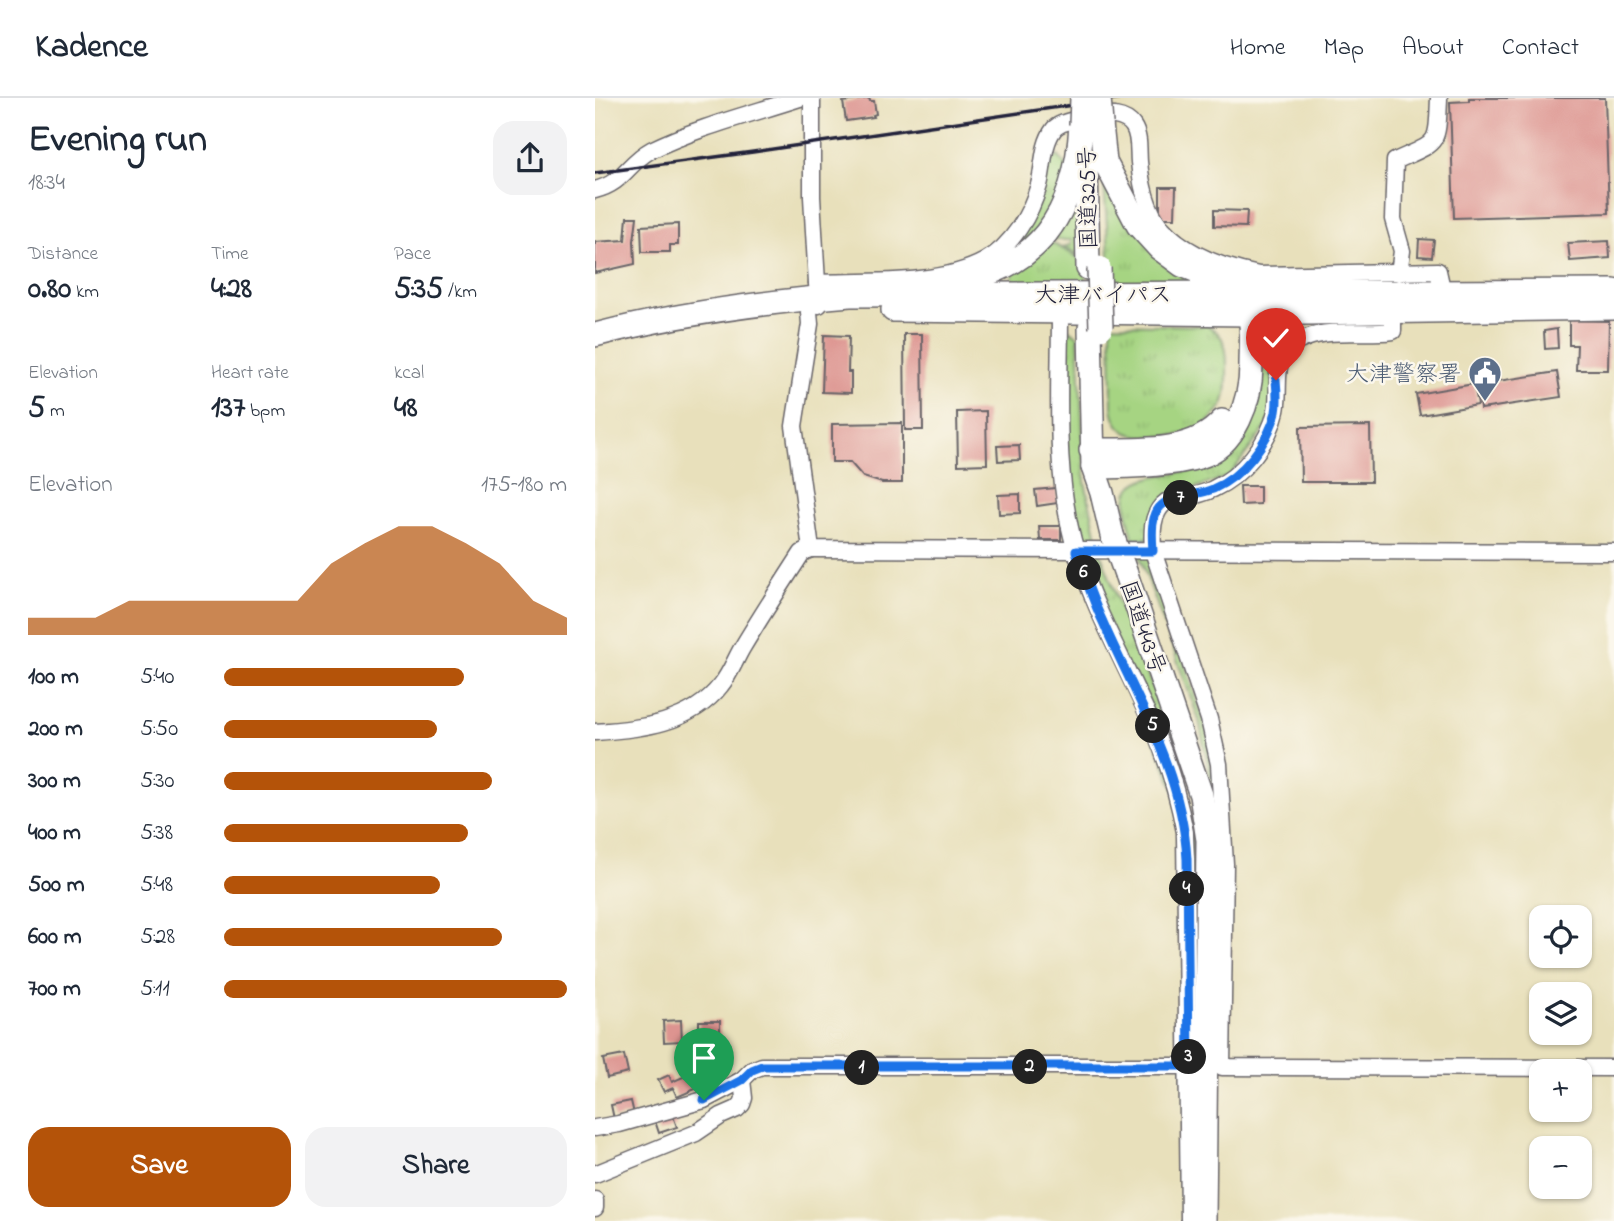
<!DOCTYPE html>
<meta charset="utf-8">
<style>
body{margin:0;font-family:"Indie Flower","Klee One",sans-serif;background:#f2f2f3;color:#1f2937;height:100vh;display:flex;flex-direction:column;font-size:26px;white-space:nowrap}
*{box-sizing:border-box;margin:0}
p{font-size:23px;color:#747a83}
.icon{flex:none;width:38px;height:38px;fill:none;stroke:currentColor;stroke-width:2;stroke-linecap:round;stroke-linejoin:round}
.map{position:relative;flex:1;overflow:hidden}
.drawer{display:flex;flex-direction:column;background:#fff;width:595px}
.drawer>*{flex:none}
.controls{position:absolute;left:934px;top:807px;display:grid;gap:14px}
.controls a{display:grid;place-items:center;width:63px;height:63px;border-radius:14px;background:#fff;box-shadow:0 2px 5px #0004;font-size:35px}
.pin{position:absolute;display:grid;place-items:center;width:60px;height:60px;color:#fff;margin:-72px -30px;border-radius:50% 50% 50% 0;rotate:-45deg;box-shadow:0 0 7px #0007}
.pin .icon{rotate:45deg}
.km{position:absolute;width:35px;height:35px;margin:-18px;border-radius:50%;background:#222;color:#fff;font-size:19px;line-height:35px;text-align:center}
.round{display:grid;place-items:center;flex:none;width:74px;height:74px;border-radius:21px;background:#f2f2f3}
.summary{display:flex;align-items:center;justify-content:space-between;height:119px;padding:0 28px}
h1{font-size:38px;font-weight:700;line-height:52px}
.figures{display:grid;grid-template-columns:repeat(3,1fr);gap:10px;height:119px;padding:7px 28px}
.figures div{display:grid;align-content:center}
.figures b{font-size:30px;font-weight:700}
.figures small{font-size:19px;font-weight:400}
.figures p{font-size:19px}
.chart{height:196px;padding:14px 28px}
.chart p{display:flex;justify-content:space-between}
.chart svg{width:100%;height:126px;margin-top:7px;fill:#b45309;opacity:.7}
.button{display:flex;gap:14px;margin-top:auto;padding:14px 28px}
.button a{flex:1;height:80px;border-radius:21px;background:#b45309;color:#fff;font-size:28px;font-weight:700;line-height:80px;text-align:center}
.button a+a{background:#f2f2f3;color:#1f2937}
ul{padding:0 28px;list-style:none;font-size:23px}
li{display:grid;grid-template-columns:112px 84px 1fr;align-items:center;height:52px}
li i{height:18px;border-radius:9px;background:#b45309}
header{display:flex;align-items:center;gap:42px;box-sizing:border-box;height:98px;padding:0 35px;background:#fff;border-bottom:2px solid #e0e1e3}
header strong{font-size:33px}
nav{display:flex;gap:38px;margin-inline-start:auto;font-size:24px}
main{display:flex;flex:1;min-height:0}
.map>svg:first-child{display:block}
</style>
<header>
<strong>Kadence</strong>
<nav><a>Home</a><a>Map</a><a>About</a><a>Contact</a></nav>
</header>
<main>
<section class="drawer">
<div class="summary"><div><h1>Evening run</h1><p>18:34</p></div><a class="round"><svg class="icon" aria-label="share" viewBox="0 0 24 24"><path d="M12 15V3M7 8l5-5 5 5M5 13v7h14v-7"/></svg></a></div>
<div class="figures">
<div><p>Distance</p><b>0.80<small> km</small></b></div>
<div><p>Time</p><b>4:28</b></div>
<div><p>Pace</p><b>5:35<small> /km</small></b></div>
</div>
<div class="figures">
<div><p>Elevation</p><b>5<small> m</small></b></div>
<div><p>Heart rate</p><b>137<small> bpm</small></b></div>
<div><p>kcal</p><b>48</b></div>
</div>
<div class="chart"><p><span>Elevation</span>175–180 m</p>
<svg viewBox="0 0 160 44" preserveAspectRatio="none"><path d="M0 44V38L10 38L20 38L30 32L40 32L50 32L60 32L70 32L80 32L90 19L100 12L110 6L120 6L130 12L140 19L150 32L160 38V44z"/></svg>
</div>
<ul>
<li><b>100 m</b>5:40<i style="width:70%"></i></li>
<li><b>200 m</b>5:50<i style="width:62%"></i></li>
<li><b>300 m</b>5:30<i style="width:78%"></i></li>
<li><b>400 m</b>5:38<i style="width:71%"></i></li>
<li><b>500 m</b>5:48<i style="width:63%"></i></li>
<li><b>600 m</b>5:28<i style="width:81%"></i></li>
<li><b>700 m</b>5:11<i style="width:100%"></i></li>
</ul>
<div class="button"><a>Save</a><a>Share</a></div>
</section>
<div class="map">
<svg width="1019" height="1123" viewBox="0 0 1019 1123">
<defs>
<pattern id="grass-tufts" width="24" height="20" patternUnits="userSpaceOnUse" patternTransform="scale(1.75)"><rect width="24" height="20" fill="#a6d482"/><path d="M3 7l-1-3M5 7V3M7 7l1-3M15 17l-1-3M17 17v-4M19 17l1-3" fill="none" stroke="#8fb671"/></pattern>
</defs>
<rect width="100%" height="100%" fill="#fbf7ec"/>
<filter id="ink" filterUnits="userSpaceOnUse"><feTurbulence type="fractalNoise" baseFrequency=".0143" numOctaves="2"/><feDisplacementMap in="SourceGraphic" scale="14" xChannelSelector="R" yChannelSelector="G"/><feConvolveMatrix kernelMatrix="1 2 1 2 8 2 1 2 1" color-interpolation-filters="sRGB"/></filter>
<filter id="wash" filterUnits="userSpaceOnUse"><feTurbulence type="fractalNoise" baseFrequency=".00686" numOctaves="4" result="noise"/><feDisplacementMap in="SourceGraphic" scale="28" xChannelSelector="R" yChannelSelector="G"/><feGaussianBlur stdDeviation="1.57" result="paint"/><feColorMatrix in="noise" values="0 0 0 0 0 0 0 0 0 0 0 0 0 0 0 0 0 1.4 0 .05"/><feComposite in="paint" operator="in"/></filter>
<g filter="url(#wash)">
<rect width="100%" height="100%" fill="#e8e0bb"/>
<g fill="url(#grass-tufts)" stroke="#647b5e" stroke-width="2">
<path d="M463,58l12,14 -3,12 -37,59 -40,19 29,-17 1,-11 26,-68z"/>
<path d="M509,86l127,99h-120z"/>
<path d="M481,90l9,70 -21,-11 7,-3v-4h-19v3l33,18 1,20 -73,1 -1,-14z"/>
<path d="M516,226l97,2c17,9 19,22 19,40 0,12 1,27 -4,38 -5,9 -17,21 -26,26 -9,5 -22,5 -32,6 -26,1 -49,3 -53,-29z"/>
<path d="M472,231l11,7 7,146 13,60 -19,1 -13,-67z"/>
<path d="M686,244l4,3 -16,78 -40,53 -60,21 -24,46 1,-5h-13c-3,-13 -9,-29 -6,-43 6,-23 58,-21 79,-27 10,-4 19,-10 27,-18 32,-31 21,-52 33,-89l4,-8z"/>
<path d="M506,456l33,90 39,90 13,52 6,49 3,60 1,158 -11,-237 -101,-249 3,-12z"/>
<path d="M544,457h10l62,188 4,59 -16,-82z"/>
</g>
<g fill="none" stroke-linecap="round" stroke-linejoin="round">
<path stroke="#77b0e7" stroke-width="3.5" d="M529,444l19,-1"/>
</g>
<g id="blocks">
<g fill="#dd9490">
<path d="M274,0l1,3h4l2,13 -3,1 1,2 -28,4 -3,-19z"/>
<path d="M874,0h136l4,115 -155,5 -4,-116 19,-1z"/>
<path d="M565,89h16l-1,31h-15z"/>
<path d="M619,112l33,1 -1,16 -32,-1z"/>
<path d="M32,119h10l-3,24 1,23 -40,9v-31l30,-2z"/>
<path d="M83,126v21h-8v7h-28l-1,-26z"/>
<path d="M824,141l15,1 -2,17 -14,-1z"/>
<path d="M1014,143l1,17 -40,3 -2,-18z"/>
<path d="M974,222l40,1 -1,49h-32l1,-25h-8z"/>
<path d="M962,231l1,19 -13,1 -1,-18z"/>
<path d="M309,236h18l1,96h-18z"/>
<path d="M229,237l25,1 -1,36h3v21l-29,-1z"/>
<path d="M962,274l4,25 -80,12 -3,-25z"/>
<path d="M879,286l4,21 -58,10 -4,-21z"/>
<path d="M391,313l1,53 -29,1 -1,-53z"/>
<path d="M307,325v60h-20l-19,-6 -13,-15h-18v-38z"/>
<path d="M775,328l1,56h-70l-1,-55z"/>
<path d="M424,347l1,15 -22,1 -1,-15z"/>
<path d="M645,388h20v18l-19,1z"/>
<path d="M461,390l2,15 -21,3 -2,-16z"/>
<path d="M425,396v19l-21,1 -1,-19z"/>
<path d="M444,428h22v14h-21z"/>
<path d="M86,922l1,21 -18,1 -1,-21z"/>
<rect x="104" y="923" width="21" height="17"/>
<path d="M107,945l6,17 -14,5 -6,-17z"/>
<path d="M29,957l4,18 -21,5 -4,-19z"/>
<path d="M115,967l6,15 -39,17 -4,-9 -9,4 -6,-12 11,-5 3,7z"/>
<path d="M36,1003l3,13 -20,5 -3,-14z"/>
<path d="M78,1018l4,11 -18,6 -4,-12z"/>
</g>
</g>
</g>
<g filter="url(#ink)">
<use href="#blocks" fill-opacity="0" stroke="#676468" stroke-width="2"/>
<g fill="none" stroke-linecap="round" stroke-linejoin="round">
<defs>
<g id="minor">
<path d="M217,0v99l5,86"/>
<path d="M0,92c29,-7 32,-27 56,-40 47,-23 100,-36 149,-52"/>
<path d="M804,175l3,-22 -9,-32 2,-58c44,-20 42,-14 44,-63"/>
<path d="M224,207l-2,-22c50,-2 123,3 168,-22 27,-15 46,-47 54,-76 5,-18 3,-40 15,-56 8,-10 48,-14 61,-13 6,1 14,4 18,10 7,10 5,25 6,36 2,21 8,49 22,65 25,28 62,41 98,48l179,-4 5,22"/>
<path d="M214,214l1,12 -16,102 17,123 803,3"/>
<path d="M798,214v19c-28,4 -60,-3 -87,7 -39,14 -24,43 -30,73 -7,32 -34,65 -63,78 -13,7 -32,9 -47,13 -15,11 -14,31 -13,49l56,168 10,45 6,100 -3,203 392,1"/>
<path d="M465,215c0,80 -7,161 16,238 20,63 53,119 79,180 14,33 23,66 30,101l4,389"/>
<path d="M0,634c45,-3 96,-8 126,-47 9,-11 14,-25 21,-37 19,-32 40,-64 60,-95l9,-4"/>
<path d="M0,1030l24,-4 85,-24 38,-20 10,-10 10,-4h427"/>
<path d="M0,1076l101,-41 25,-17 16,-7 5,-5 2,-6 -2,-18"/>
<path d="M0,1102v8"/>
</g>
<g id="highway">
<path d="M506,26l4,38 33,63 21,23 23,17 28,11 42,7"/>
<path d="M491,62l2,108"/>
<path d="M351,185c93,-11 130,-70 135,-158"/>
<path d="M298,212l358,4 363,-6"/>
<path d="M495,230l3,139 9,26 10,42"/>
<path d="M0,237c84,-22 169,-33 255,-40l764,-4"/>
<path d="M496,352c42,-1 101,6 131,-29"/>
<path d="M498,369c32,0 75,-1 106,-10 37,-11 52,-58 52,-91 0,-21 3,-44 -5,-64"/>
<path d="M531,476l75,221 7,45 -4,381"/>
</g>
</defs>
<use href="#minor" stroke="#676468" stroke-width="19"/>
<use href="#highway" stroke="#676468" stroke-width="26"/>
<use href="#minor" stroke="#fff" stroke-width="16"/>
<use href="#highway" stroke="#fff" stroke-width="23"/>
<path stroke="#22223b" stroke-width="3.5" d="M0,75l158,-21 368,-54"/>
<defs>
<g id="highway-bridge">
<path d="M504,0l2,26"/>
<path d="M486,27l1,-27"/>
<path d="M504,170l2,60"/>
<path d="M517,437l14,39"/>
</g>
</defs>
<use href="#highway-bridge" stroke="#676468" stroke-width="26" stroke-linecap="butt"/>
<use href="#highway-bridge" stroke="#fff" stroke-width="23"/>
</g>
</g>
<g fill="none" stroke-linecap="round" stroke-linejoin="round" filter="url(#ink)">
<defs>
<path id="route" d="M109,1002l38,-20 10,-10 10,-4h427l-2,-207c-5,-88 -50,-159 -84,-237 -11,-23 -19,-47 -27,-71h77c-1,-15 -3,-36 9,-46 13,-11 36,-9 51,-16 30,-13 55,-46 63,-77 2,-10 1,-22 0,-32"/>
</defs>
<use href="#route" stroke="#fff" stroke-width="14"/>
<use href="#route" stroke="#1a73e8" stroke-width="9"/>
</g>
<defs>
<symbol id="civic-pin" viewBox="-11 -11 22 30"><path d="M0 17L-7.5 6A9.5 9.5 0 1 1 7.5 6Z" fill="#5c6f8a" stroke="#fbf7ec"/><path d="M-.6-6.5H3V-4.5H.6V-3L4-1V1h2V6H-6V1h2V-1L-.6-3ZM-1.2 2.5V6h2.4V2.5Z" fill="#fff"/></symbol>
</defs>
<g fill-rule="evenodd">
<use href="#civic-pin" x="871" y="256" width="38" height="52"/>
</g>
<g text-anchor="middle" stroke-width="5" stroke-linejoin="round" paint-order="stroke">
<g font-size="23" fill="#22223b" stroke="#fbf7ec">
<text transform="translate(492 100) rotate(-91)" y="8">国道325号</text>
<text x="508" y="204">大津バイパス</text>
<text transform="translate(549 529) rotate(71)" y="8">国道443号</text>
</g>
<g font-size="23" fill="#4e5e75" stroke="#fbf7ec" text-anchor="end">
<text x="866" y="283">大津警察署</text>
</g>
</g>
</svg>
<div class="controls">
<a><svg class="icon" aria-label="locate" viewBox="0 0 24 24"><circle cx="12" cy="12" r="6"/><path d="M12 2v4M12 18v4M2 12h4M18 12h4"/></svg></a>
<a><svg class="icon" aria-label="layers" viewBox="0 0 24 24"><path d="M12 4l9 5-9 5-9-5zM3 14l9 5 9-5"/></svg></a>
<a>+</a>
<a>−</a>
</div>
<div class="pin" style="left:109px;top:1002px;background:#1e9e55"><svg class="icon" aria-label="arrive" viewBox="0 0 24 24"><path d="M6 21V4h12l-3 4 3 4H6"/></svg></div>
<div class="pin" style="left:681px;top:282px;background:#d93025"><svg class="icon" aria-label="check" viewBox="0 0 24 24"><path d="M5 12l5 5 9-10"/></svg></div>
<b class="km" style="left:267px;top:970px">1</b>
<b class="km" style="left:435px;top:969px">2</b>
<b class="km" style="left:594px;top:959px">3</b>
<b class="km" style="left:592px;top:791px">4</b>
<b class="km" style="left:558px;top:628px">5</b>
<b class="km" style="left:489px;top:475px">6</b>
<b class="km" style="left:586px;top:400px">7</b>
</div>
</main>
